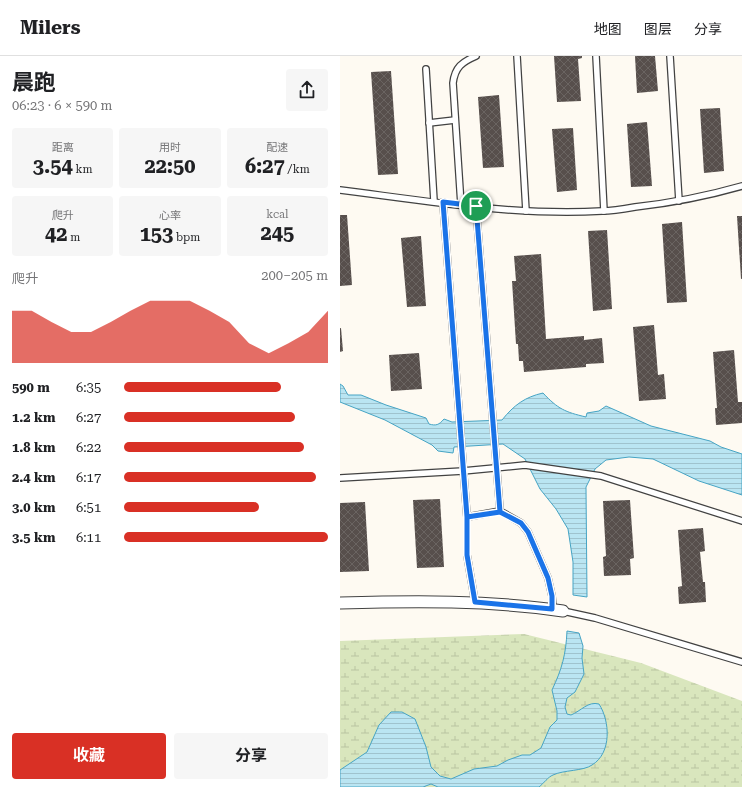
<!DOCTYPE html>
<html lang="zh">
<meta charset="utf-8">
<style>
body{margin:0;font-family:"Roboto Serif","Noto Sans SC",serif;background:#f6f6f6;color:#202124;height:100vh;display:flex;flex-direction:column;font-size:15px;white-space:nowrap}
*{box-sizing:border-box;margin:0}
p{font-size:13px;color:#757577}
.icon{flex:none;width:22px;height:22px;fill:none;stroke:currentColor;stroke-width:2;stroke-linecap:round;stroke-linejoin:round}
.map{position:relative;flex:1;overflow:hidden}
.drawer{display:flex;flex-direction:column;background:#fff;width:340px}
.drawer>*{flex:none}
.pin{position:absolute;display:grid;place-items:center;width:34px;height:34px;color:#fff;margin:-17px;border:2px solid #fff;border-radius:50%;box-shadow:0 1px 4px #0007}
.round{display:grid;place-items:center;flex:none;width:42px;height:42px;border-radius:4px;background:#f6f6f6}
.overview{display:flex;align-items:center;justify-content:space-between;height:68px;padding:0 12px}
h1{font-size:22px;font-weight:700;line-height:30px}
.figures{display:grid;grid-template-columns:repeat(3,1fr);gap:6px;height:68px;padding:4px 12px}
.figures div{display:grid;align-content:center;border-radius:4px;background:#f6f6f6;text-align:center}
.figures b{font-size:20px;font-weight:700}
.figures small{font-size:11px;font-weight:400}
.figures p{font-size:11px}
.chart{height:112px;padding:8px 12px}
.chart p{display:flex;justify-content:space-between}
.chart svg{width:100%;height:72px;margin-top:4px;fill:#d93025;opacity:.7}
.cta{display:flex;gap:8px;margin-top:auto;padding:8px 12px}
.cta a{flex:1;height:46px;border-radius:4px;background:#d93025;color:#fff;font-size:16px;font-weight:700;line-height:46px;text-align:center}
.cta a+a{background:#f6f6f6;color:#202124}
ul{padding:0 12px;list-style:none;font-size:13px}
li{display:grid;grid-template-columns:64px 48px 1fr;align-items:center;height:30px}
li i{height:10px;border-radius:5px;background:#d93025}
header{display:flex;align-items:center;gap:24px;box-sizing:border-box;height:56px;padding:0 20px;background:#fff;border-bottom:1px solid #e0e0e0}
header strong{font-size:19px}
nav{display:flex;gap:22px;margin-inline-start:auto;font-size:14px}
main{display:flex;flex:1;min-height:0}
.map>svg:first-child{display:block}
</style>
<header>
<strong>Milers</strong>
<nav><a>地图</a><a>图层</a><a>分享</a></nav>
</header>
<main>
<section class="drawer">
<div class="overview"><div><h1>晨跑</h1><p>06:23 · 6 × 590 m</p></div><a class="round"><svg class="icon" aria-label="share" viewBox="0 0 24 24"><path d="M12 15V3M7 8l5-5 5 5M5 13v7h14v-7"/></svg></a></div>
<div class="figures">
<div><p>距离</p><b>3.54<small> km</small></b></div>
<div><p>用时</p><b>22:50</b></div>
<div><p>配速</p><b>6:27<small> /km</small></b></div>
</div>
<div class="figures">
<div><p>爬升</p><b>42<small> m</small></b></div>
<div><p>心率</p><b>153<small> bpm</small></b></div>
<div><p>kcal</p><b>245</b></div>
</div>
<div class="chart"><p><span>爬升</span>200–205 m</p>
<svg viewBox="0 0 160 44" preserveAspectRatio="none"><path d="M0 44V12L10 12L20 19L30 25L40 25L50 19L60 12L70 6L80 6L90 6L100 12L110 19L120 32L130 38L140 32L150 25L160 12V44z"/></svg>
</div>
<ul>
<li><b>590 m</b>6:35<i style="width:77%"></i></li>
<li><b>1.2 km</b>6:27<i style="width:84%"></i></li>
<li><b>1.8 km</b>6:22<i style="width:88%"></i></li>
<li><b>2.4 km</b>6:17<i style="width:94%"></i></li>
<li><b>3.0 km</b>6:51<i style="width:66%"></i></li>
<li><b>3.5 km</b>6:11<i style="width:100%"></i></li>
</ul>
<div class="cta"><a>收藏</a><a>分享</a></div>
</section>
<div class="map">
<svg width="402" height="731" viewBox="0 0 402 731">
<defs>
<pattern id="wetland-marsh" width="20" height="14" patternUnits="userSpaceOnUse"><rect width="20" height="14" fill="#d9e6bd"/><path d="M1 5h8M5 5V1M11 12h8M15 12V8" fill="none" stroke="#b9c4a1"/></pattern>
<pattern id="water-rules" width="6" height="5" patternUnits="userSpaceOnUse"><rect width="6" height="5" fill="#bae5f2"/><path d="M0 2.5h6" fill="none" stroke="#9fc3ce"/></pattern>
<pattern id="building-cross-hatch" width="8" height="8" patternUnits="userSpaceOnUse"><rect width="8" height="8" fill="#574f4c"/><path d="M0 0l8 8M0 8l8-8" fill="none" stroke="#6a6461"/></pattern>
</defs>
<rect width="100%" height="100%" fill="#fefaf2"/>
<path fill="url(#wetland-marsh)" d="M184,578l117,29 101,38v86h-402v-146z"/>
<g fill="url(#water-rules)" stroke="#46a4c4">
<path d="M0,328l3,2 5,9h13l25,10 40,13 3,6c7,2 10,1 15,-5l8,3 50,-2c12,-15 23,-23 41,-27 15,16 22,19 43,24l1,-4 12,-2 7,-5 45,20 59,15 11,6 21,7v41l-43,-14 -46,-22 -24,-2 -23,3 -11,9 -9,18 1,110 -14,-2v-33l-5,-33 -12,-20 -16,-20 -15,-30 -22,-15 -49,3 -1,6 -15,-2 -6,-6 -47,-25 -45,-18z"/>
<path d="M227,575l12,2 4,13 -1,12 2,16 -9,18 -8,6 -2,9 2,7 4,1c10,-4 17,-14 28,-11 11,17 13,49 -7,61 -8,6 -29,5 -39,10 -5,2 -9,8 -14,12h-101l-7,-3 -8,3h-83v-17l27,-18 12,-27 12,-13h11l13,7 11,28 5,20 9,9 11,3 23,-10 23,-3 11,-6 14,-5h8l11,-7 9,-21 7,-7v-9l-5,-21c10,-21 14,-36 15,-59z"/>
</g>
<g fill="url(#building-cross-hatch)">
<path d="M214,0h28v2l-4,1 3,42 -24,1z"/>
<path d="M295,0h20l3,35 -21,2z"/>
<path d="M51,15l7,103 -20,1 -7,-103z"/>
<path d="M159,39l5,72 -21,1 -5,-71z"/>
<path d="M380,52l4,63 -20,2 -4,-64z"/>
<path d="M307,66l5,64 -21,1 -4,-63z"/>
<path d="M233,72l4,62 -20,2 -5,-63z"/>
<path d="M0,159h7l5,70 -12,1z"/>
<path d="M397,160h5v63h-1z"/>
<path d="M342,166l5,80 -20,1 -5,-79z"/>
<path d="M267,174l5,79 -19,2 -5,-80z"/>
<path d="M81,180l5,70 -19,1 -6,-69z"/>
<path d="M201,198l5,85 38,-3v4l18,-2 2,25 -18,1v3l-62,5 -1,-11h-4l-1,-17h-2l-4,-63h4l-2,-25z"/>
<path d="M314,269l4,50 6,-1 2,25 -27,2 -6,-74z"/>
<path d="M0,272h1l2,23 -3,1z"/>
<path d="M394,294l4,52h4v21l-26,2 -1,-17h2l-4,-56z"/>
<path d="M79,297l3,36 -31,2 -2,-36z"/>
<path d="M100,443l4,68 -27,1 -4,-68z"/>
<path d="M290,444l4,58 -4,1 1,16 -27,1 -1,-19 3,-1 -3,-55z"/>
<path d="M25,446l4,69 -29,1v-69z"/>
<path d="M363,472l2,23 -5,1 3,30h2l1,20 -27,2 -1,-17 4,-1 -4,-56z"/>
</g>
<g fill="none" stroke-linecap="round" stroke-linejoin="round">
<defs>
<g id="lane">
<path d="M177,0l9,155"/>
<path d="M256,0l8,155"/>
<path d="M330,0l9,145"/>
<path d="M86,13l8,132"/>
<path d="M89,67l26,-3"/>
<path d="M0,134c87,11 175,26 262,21 11,0 22,-2 33,-4 36,-4 72,-11 107,-21"/>
<path d="M103,146l24,315"/>
<path d="M121,149l-8,-122c2,-16 9,-21 23,-27"/>
<path d="M136,150l24,305"/>
<path d="M0,422l123,-7 62,-6 76,11 141,45"/>
<path d="M135,546l-8,-47v-38l33,-6 21,12 7,9 20,46 4,18 1,13"/>
<path d="M223,555l32,7 147,44"/>
</g>
<path id="street" d="M0,547c74,-2 149,-3 223,8"/>
</defs>
<use href="#lane" stroke="#424242" stroke-width="8"/>
<use href="#street" stroke="#424242" stroke-width="13"/>
<use href="#lane" stroke="#fff" stroke-width="5.5"/>
<use href="#street" stroke="#fff" stroke-width="11"/>
</g>
<g fill="none" stroke-linecap="round" stroke-linejoin="round">
<defs>
<path id="route" d="M136,150l24,306 -33,5v38l8,47 77,7v-13l-4,-18 -20,-46 -7,-9 -21,-11 -33,5 -24,-315 33,4"/>
</defs>
<use href="#route" stroke="#fff" stroke-width="8"/>
<use href="#route" stroke="#1a73e8" stroke-width="5"/>
</g>
</svg>
<div class="pin" style="left:136px;top:150px;background:#1e9e55"><svg class="icon" aria-label="arrive" viewBox="0 0 24 24"><path d="M6 21V4h12l-3 4 3 4H6"/></svg></div>
</div>
</main>
